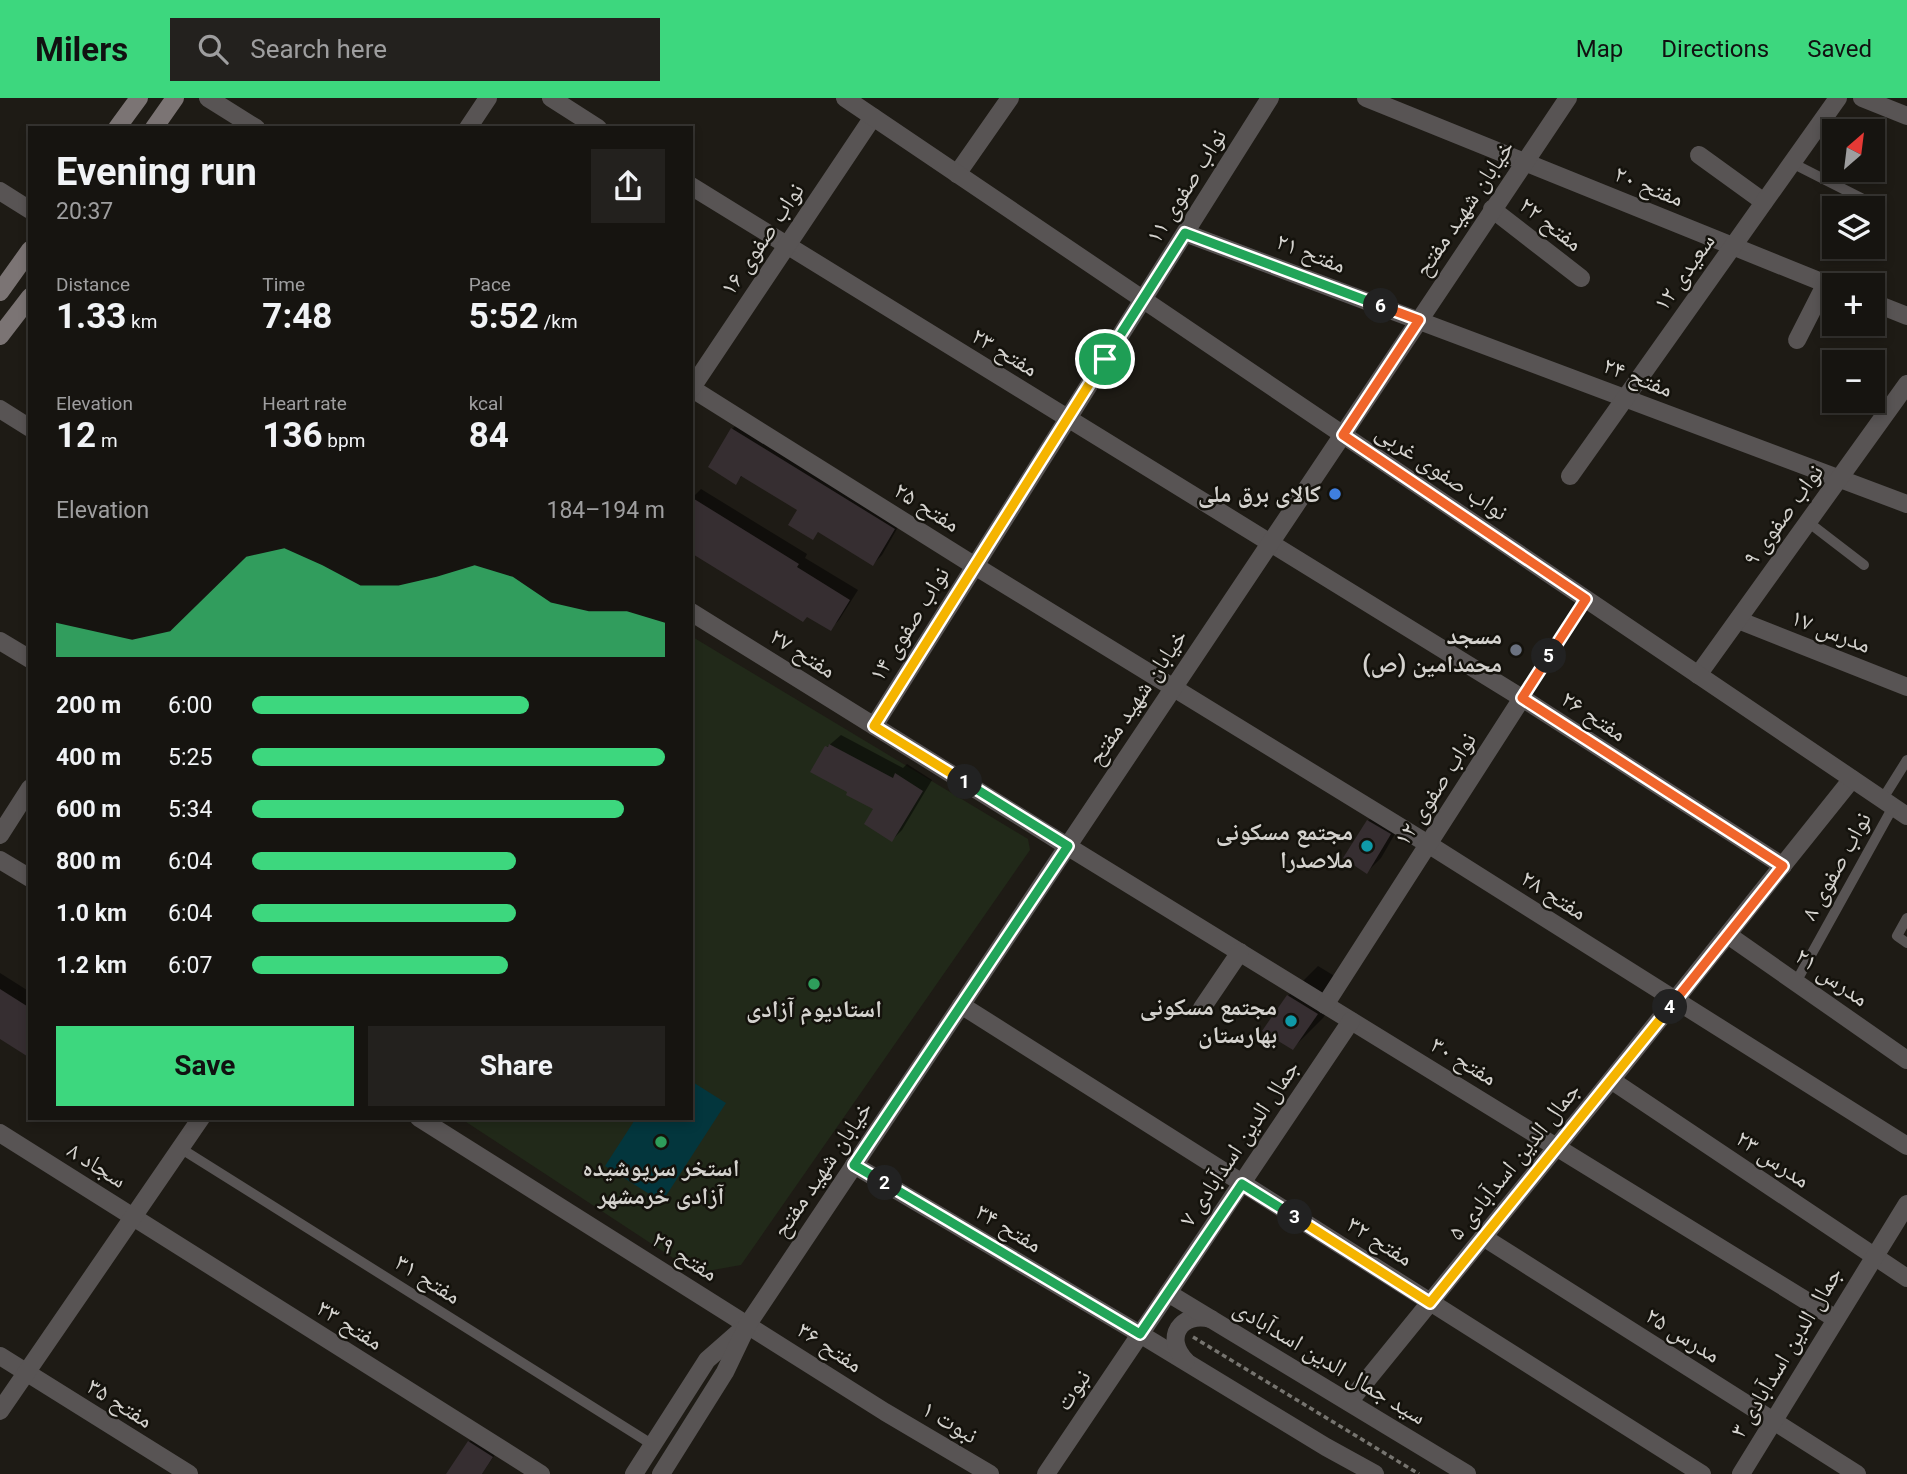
<!DOCTYPE html>
<meta charset="utf-8">
<style>
body{margin:0;font-family:Roboto,"Noto Naskh Arabic",sans-serif;background:#23211e;color:#f1f3f6;height:100vh;display:flex;flex-direction:column;font-size:26px;white-space:nowrap}
*{box-sizing:border-box;margin:0}
p{font-size:23px;color:#9e9e9f}
.icon{flex:none;width:38px;height:38px;fill:none;stroke:currentColor;stroke-width:2;stroke-linecap:round;stroke-linejoin:round}
.map{position:relative;flex:1;overflow:hidden}
.side{position:absolute;left:28px;top:28px;width:665px;height:994px;display:flex;flex-direction:column;background:#161410;border-radius:0px;box-shadow:0 4px 10px #0003,0 0 0 2px #353330}
.side>*{flex:none}
.needle{width:46px;rotate:28deg}
.buttons{position:absolute;left:1822px;top:21px;display:grid;gap:14px}
.buttons a{display:grid;place-items:center;width:63px;height:63px;border-radius:0px;background:#161410;box-shadow:0 4px 10px #0003,0 0 0 2px #353330;font-size:35px}
.pin{position:absolute;display:grid;place-items:center;width:60px;height:60px;color:#fff;margin:-30px;border:4px solid #fff;border-radius:50%;box-shadow:0 2px 7px #0007}
.km{position:absolute;width:35px;height:35px;margin:-18px;border-radius:50%;background:#222;color:#fff;font-size:19px;line-height:35px;text-align:center}
.round{display:grid;place-items:center;flex:none;width:74px;height:74px;border-radius:0px;background:#23211e}
.head{display:flex;align-items:center;justify-content:space-between;height:119px;padding:0 28px}
h1{font-size:38px;font-weight:700;line-height:52px}
.metrics{display:grid;grid-template-columns:repeat(3,1fr);gap:10px;height:119px;padding:7px 28px}
.metrics div{display:grid;align-content:center}
.metrics b{font-size:35px;font-weight:700}
.metrics small{font-size:19px;font-weight:400}
.metrics p{font-size:19px}
.chart{height:196px;padding:14px 28px}
.chart p{display:flex;justify-content:space-between}
.chart svg{width:100%;height:126px;margin-top:7px;fill:#3dd77e;opacity:.7}
.cta{display:flex;gap:14px;margin-top:auto;padding:14px 28px}
.cta a{flex:1;height:80px;border-radius:0px;background:#3dd77e;color:#111;font-size:28px;font-weight:700;line-height:80px;text-align:center}
.cta a+a{background:#23211e;color:#f1f3f6}
ul{padding:0 28px;list-style:none;font-size:23px}
li{display:grid;grid-template-columns:112px 84px 1fr;align-items:center;height:52px}
li i{height:18px;border-radius:9px;background:#3dd77e}
header{display:flex;align-items:center;gap:42px;box-sizing:border-box;height:98px;padding:0 35px;background:#3dd77e;color:#111}
header strong{font-size:33px}
nav{display:flex;gap:38px;margin-inline-start:auto;font-size:24px}
.search{width:490px;height:63px;background:#23211e;display:flex;align-items:center;gap:18px;box-sizing:border-box;padding:0 24px;border-radius:0px;color:#9e9e9f;font-size:26px}
.map>svg:first-child{display:block}
</style>
<header>
<strong>Milers</strong>
<div class="search"><svg class="icon" aria-label="search" viewBox="0 0 24 24"><circle cx="10" cy="10" r="6"/><path d="M15 15l6 6"/></svg>Search here</div>
<nav><a>Map</a><a>Directions</a><a>Saved</a></nav>
</header>
<div class="map">
<svg width="1907" height="1376" viewBox="0 0 1907 1376">
<rect width="100%" height="100%" fill="#1e1b15"/>
<path fill="#212919" d="M691,538l337,203 2,11 -289,415 -45,8 -236,-155h231z"/>
<path fill="#03363d" d="M691,983l35,22 -64,99 -57,-36 31,-48h55z"/>
<g fill="#0007">
<path d="M741,323l161,99 -20,35 -9,9 -54,-33 -6,7 -13,-29 -57,-34 -7,7 -4,-53z"/>
<path d="M701,391l106,65 -2,4 53,32 -19,30 -9,9 -138,-131z"/>
<path d="M841,637l62,33 4,-4 25,16 -30,50 -10,10 -16,-31 -26,-18 -37,-19 14,-25z"/>
<path d="M1382,709l21,13 -22,38 -14,14 1,-51z"/>
<path d="M1318,868l28,17 -23,35 -30,30 -29,-18 24,-34z"/>
<path d="M0,875l30,19v62l-30,-18z"/>
<path d="M476,1338l22,14 -16,24h-34l21,-32z"/>
</g>
<g fill="#362e31">
<path d="M731,330l164,101 -22,37 -55,-34 -5,8 -25,-15 9,-15 -56,-34 -5,9 -28,-18z"/>
<path d="M691,399l108,67 -2,3 53,33 -19,31 -24,-14 -4,5 -112,-69z"/>
<path d="M829,646l64,34 2,-5 28,18 -31,51 -28,-18 9,-15 -27,-14 1,-3 -37,-20 15,-26 3,1z"/>
<path d="M1367,722l24,14 -24,40 -24,-16z"/>
<path d="M0,891l30,19v50l-30,-19z"/>
<path d="M1287,897l31,19 -25,36 -31,-19z"/>
<path d="M468,1343l25,16 -11,17h-36z"/>
</g>
<g fill="none" stroke-linecap="round" stroke-linejoin="round">
<g stroke="#76746f" stroke-width="3.5" stroke-dasharray="5 3.5" stroke-linecap="butt">
<path d="M1530,587l48,-73"/>
<path d="M1193,1239l226,137"/>
</g>
<g stroke="#585454" stroke-width="10">
<path d="M1792,65l73,37"/>
<path d="M1808,424l56,43"/>
<path d="M1882,702l25,-40"/>
<path d="M1907,820l-10,18 10,7"/>
<path d="M1796,884l97,-175"/>
<path d="M180,1050l473,297"/>
</g>
<g stroke="#585454" stroke-width="18">
<path d="M208,0l48,30"/>
<path d="M551,0l47,30"/>
<path d="M1366,0l468,189"/>
<path d="M1862,0l45,18"/>
<path d="M468,30l20,-30"/>
<path d="M1699,57l65,47"/>
<path d="M957,76l53,-76"/>
<path d="M691,88l831,512 261,168"/>
<path d="M0,93l30,19"/>
<path d="M1492,111l89,69"/>
<path d="M1185,135l722,271"/>
<path d="M1872,204l35,14"/>
<path d="M1797,242l29,-57"/>
<path d="M691,290l284,178 453,278 479,302"/>
<path d="M691,291l182,-272"/>
<path d="M0,311l30,19"/>
<path d="M1570,378l268,-378"/>
<path d="M691,514l376,234 769,473"/>
<path d="M1738,522l169,67"/>
<path d="M0,543l30,18"/>
<path d="M1698,577l209,-291"/>
<path d="M874,628l396,-628"/>
<path d="M0,737l30,-47"/>
<path d="M0,762l30,18"/>
<path d="M1728,837l179,125"/>
<path d="M961,907l741,469"/>
<path d="M1325,907l197,-307"/>
<path d="M1202,910l38,-56"/>
<path d="M1611,982l296,198"/>
<path d="M419,1020l466,294 105,62"/>
<path d="M0,1035l541,341"/>
<path d="M854,1067l286,169"/>
<path d="M1483,1139l374,237"/>
<path d="M1168,1195l183,-272"/>
<path d="M0,1258l189,118"/>
<path d="M1349,1304l262,-322 241,-301"/>
<path d="M0,1313l201,-293"/>
<path d="M1741,1376l166,-270"/>
</g>
<g stroke="#585454" stroke-width="18">
<path d="M845,0l1062,718"/>
<path d="M1140,1236l186,113 49,27"/>
<path d="M1186,1263c-23,-23 -5,-50 25,-42"/>
<path d="M634,1376l73,-114 33,-29"/>
<path d="M661,1376l64,-102 23,-48 820,-1226"/>
<path d="M1046,1376l122,-181 299,181"/>
</g>
<g stroke="#7b7474" stroke-width="18">
<path d="M117,30l22,-30"/>
<path d="M154,30l21,-30"/>
<path d="M0,194l30,-42"/>
<path d="M0,238l30,-39"/>
</g>
</g>
<g fill="none" stroke-linecap="round" stroke-linejoin="round">
<defs>
<path id="split-1" d="M965,684l-91,-56 231,-367"/>
<path id="split-2" d="M885,1085l-31,-18 214,-319 -103,-64"/>
<path id="split-3" d="M885,1085l255,151 102,-150 53,33"/>
<path id="split-4" d="M1295,1119l135,86 240,-296"/>
<path id="split-5" d="M1549,558l-27,42 261,168 -113,141"/>
<path id="split-6" d="M1381,208l38,14 -76,115 243,164 -37,57"/>
<path id="split-7" d="M1105,261l80,-126 196,73"/>
</defs>
<use href="#split-1" stroke="#fff" stroke-width="14"/>
<use href="#split-2" stroke="#fff" stroke-width="14"/>
<use href="#split-3" stroke="#fff" stroke-width="14"/>
<use href="#split-4" stroke="#fff" stroke-width="14"/>
<use href="#split-5" stroke="#fff" stroke-width="14"/>
<use href="#split-6" stroke="#fff" stroke-width="14"/>
<use href="#split-7" stroke="#fff" stroke-width="14"/>
<use href="#split-1" stroke="#f5b400" stroke-width="9"/>
<use href="#split-2" stroke="#22a559" stroke-width="9"/>
<use href="#split-3" stroke="#22a559" stroke-width="9"/>
<use href="#split-4" stroke="#f5b400" stroke-width="9"/>
<use href="#split-5" stroke="#f0652b" stroke-width="9"/>
<use href="#split-6" stroke="#f0652b" stroke-width="9"/>
<use href="#split-7" stroke="#22a559" stroke-width="9"/>
</g>
<circle fill="#3f7fe0" stroke="#14120c" stroke-width="2.5" cx="1335" cy="396" r="7"/>
<circle fill="#6b7280" stroke="#14120c" stroke-width="2.5" cx="1516" cy="552" r="7"/>
<g fill="#0f9aa8" stroke="#14120c" stroke-width="2.5">
<circle cx="1367" cy="748" r="7"/>
<circle cx="1291" cy="923" r="7"/>
</g>
<g fill="#2e9e5b" stroke="#14120c" stroke-width="2.5">
<circle cx="814" cy="886" r="7"/>
<circle cx="661" cy="1044" r="7"/>
</g>
<g text-anchor="middle" stroke-width="5" stroke-linejoin="round" paint-order="stroke">
<g font-size="24" fill="#d4d2ce" stroke="#14120c">
<text transform="translate(1186 88) rotate(-58)" y="8">نواب صفوی ۱۱</text>
<text transform="translate(1649 88) rotate(22)" y="8">مفتح ۲۰</text>
<text transform="translate(1464 110) rotate(-56)" y="8">خیابان شهید مفتح</text>
<text transform="translate(1551 126) rotate(38)" y="8">مفتح ۲۲</text>
<text transform="translate(762 141) rotate(-56)" y="8">نواب صفوی ۱۶</text>
<text transform="translate(1311 155) rotate(21)" y="8">مفتح ۲۱</text>
<text transform="translate(1684 174) rotate(-55)" y="8">سعیدی ۱۲</text>
<text transform="translate(1005 254) rotate(31)" y="8">مفتح ۲۳</text>
<text transform="translate(1638 279) rotate(21)" y="8">مفتح ۲۴</text>
<text transform="translate(1442 374) rotate(34)" y="8">نواب صفوی غربی</text>
<text transform="translate(927 409) rotate(32)" y="8">مفتح ۲۵</text>
<text transform="translate(1783 417) rotate(-54)" y="8">نواب صفوی ۹</text>
<text transform="translate(909 526) rotate(-58)" y="8">نواب صفوی ۱۴</text>
<text transform="translate(1831 533) rotate(21)" y="8">مدرس ۱۷</text>
<text transform="translate(803 555) rotate(32)" y="8">مفتح ۲۷</text>
<text transform="translate(1137 599) rotate(-56)" y="8">خیابان شهید مفتح</text>
<text transform="translate(1594 618) rotate(33)" y="8">مفتح ۲۶</text>
<text transform="translate(1435 691) rotate(-57)" y="8">نواب صفوی ۱۲</text>
<text transform="translate(1836 768) rotate(-61)" y="8">نواب صفوی ۸</text>
<text transform="translate(1554 797) rotate(32)" y="8">مفتح ۲۸</text>
<text transform="translate(1832 879) rotate(35)" y="8">مدرس ۲۱</text>
<text transform="translate(1464 963) rotate(31)" y="8">مفتح ۳۰</text>
<text transform="translate(1239 1045) rotate(-56)" y="8">جمال الدین اسدآبادی ۷</text>
<text transform="translate(1773 1061) rotate(34)" y="8">مدرس ۲۳</text>
<text transform="translate(1514 1063) rotate(-51)" y="8">جمال الدین اسدآبادی ۵</text>
<text transform="translate(97 1067) rotate(32)" y="8">سجاد ۸</text>
<text transform="translate(822 1071) rotate(-56)" y="8">خیابان شهید مفتح</text>
<text transform="translate(1009 1130) rotate(31)" y="8">مفتح ۳۴</text>
<text transform="translate(1380 1143) rotate(32)" y="8">مفتح ۳۲</text>
<text transform="translate(685 1158) rotate(32)" y="8">مفتح ۲۹</text>
<text transform="translate(428 1181) rotate(32)" y="8">مفتح ۳۱</text>
<text transform="translate(350 1227) rotate(32)" y="8">مفتح ۳۳</text>
<text transform="translate(1683 1237) rotate(32)" y="8">مدرس ۲۵</text>
<text transform="translate(830 1249) rotate(33)" y="8">مفتح ۳۶</text>
<text transform="translate(1786 1254) rotate(-59)" y="8">جمال الدین اسدآبادی ۳</text>
<text transform="translate(1330 1264) rotate(31)" y="8">سید جمال الدین اسدآبادی</text>
<text transform="translate(1073 1292) rotate(-56)" y="8">نبوت</text>
<text transform="translate(120 1305) rotate(32)" y="8">مفتح ۳۵</text>
<text transform="translate(950 1324) rotate(31)" y="8">نبوت ۱</text>
</g>
<g font-size="24" font-weight="bold" fill="#d4d2ce" stroke="#14120c" text-anchor="end">
<text x="1321" y="404">کالای برق ملی</text>
<text x="1502" y="546">مسجد<tspan x="1502" dy="28">محمدامین (ص)</tspan></text>
<text x="1353" y="742">مجتمع مسکونی<tspan x="1353" dy="28">ملاصدرا</tspan></text>
<text x="1277" y="917">مجتمع مسکونی<tspan x="1277" dy="28">بهارستان</tspan></text>
<text x="814" y="919" text-anchor="middle">استادیوم آزادی</text>
<text x="661" y="1078" text-anchor="middle">استخر سرپوشیده<tspan x="661" dy="28">آزادی خرمشهر</tspan></text>
</g>
</g>
</svg>
<div class="buttons">
<a><svg class="needle" viewBox="-14 -14 28 28"><path d="M0-13l5 13h-10z" fill="#e53935"/><path d="M0 13l5-13h-10z" fill="#9e9e9f"/></svg></a>
<a><svg class="icon" aria-label="layers" viewBox="0 0 24 24"><path d="M12 4l9 5-9 5-9-5zM3 14l9 5 9-5"/></svg></a>
<a>+</a>
<a>−</a>
</div>
<div class="pin" style="left:1105px;top:261px;background:#1e9e55"><svg class="icon" aria-label="arrive" viewBox="0 0 24 24"><path d="M6 21V4h12l-3 4 3 4H6"/></svg></div>
<b class="km" style="left:965px;top:684px">1</b>
<b class="km" style="left:885px;top:1085px">2</b>
<b class="km" style="left:1295px;top:1119px">3</b>
<b class="km" style="left:1670px;top:909px">4</b>
<b class="km" style="left:1549px;top:558px">5</b>
<b class="km" style="left:1381px;top:208px">6</b>
<section class="side">
<div class="head"><div><h1>Evening run</h1><p>20:37</p></div><a class="round"><svg class="icon" aria-label="share" viewBox="0 0 24 24"><path d="M12 15V3M7 8l5-5 5 5M5 13v7h14v-7"/></svg></a></div>
<div class="metrics">
<div><p>Distance</p><b>1.33<small> km</small></b></div>
<div><p>Time</p><b>7:48</b></div>
<div><p>Pace</p><b>5:52<small> /km</small></b></div>
</div>
<div class="metrics">
<div><p>Elevation</p><b>12<small> m</small></b></div>
<div><p>Heart rate</p><b>136<small> bpm</small></b></div>
<div><p>kcal</p><b>84</b></div>
</div>
<div class="chart"><p><span>Elevation</span>184–194 m</p>
<svg viewBox="0 0 160 44" preserveAspectRatio="none"><path d="M0 44V32L10 35L20 38L30 35L40 22L50 9L60 6L70 12L80 19L90 19L100 16L110 12L120 16L130 25L140 28L150 28L160 32V44z"/></svg>
</div>
<ul>
<li><b>200 m</b>6:00<i style="width:67%"></i></li>
<li><b>400 m</b>5:25<i style="width:100%"></i></li>
<li><b>600 m</b>5:34<i style="width:90%"></i></li>
<li><b>800 m</b>6:04<i style="width:64%"></i></li>
<li><b>1.0 km</b>6:04<i style="width:64%"></i></li>
<li><b>1.2 km</b>6:07<i style="width:62%"></i></li>
</ul>
<div class="cta"><a>Save</a><a>Share</a></div>
</section>
</div>
